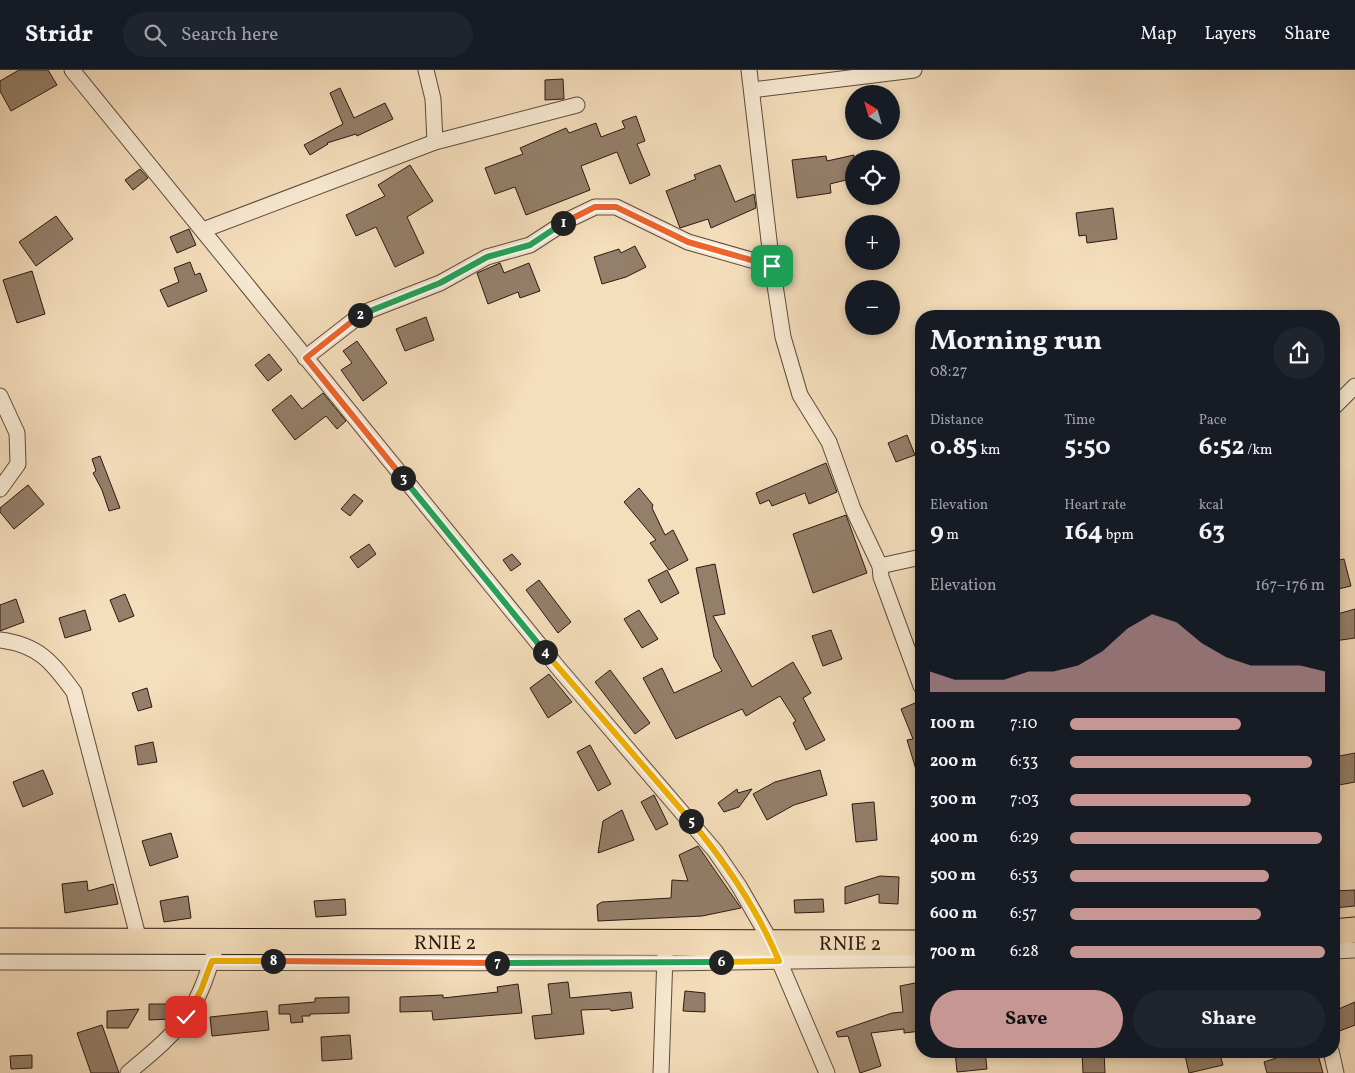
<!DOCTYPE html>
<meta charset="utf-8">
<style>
body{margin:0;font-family:Vollkorn,serif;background:#20242c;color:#f1f3f6;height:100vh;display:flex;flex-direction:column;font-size:19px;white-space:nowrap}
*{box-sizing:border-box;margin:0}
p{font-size:16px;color:#9ea1a6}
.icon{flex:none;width:28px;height:28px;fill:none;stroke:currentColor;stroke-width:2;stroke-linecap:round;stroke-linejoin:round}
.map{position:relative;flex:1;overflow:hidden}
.side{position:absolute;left:915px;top:240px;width:425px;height:748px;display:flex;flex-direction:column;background:#171b24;border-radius:20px;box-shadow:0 2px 8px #0003}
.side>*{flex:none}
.needle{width:32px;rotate:323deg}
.tools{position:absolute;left:845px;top:15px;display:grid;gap:10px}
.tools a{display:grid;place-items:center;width:55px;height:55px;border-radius:50%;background:#171b24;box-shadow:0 2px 8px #0003;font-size:25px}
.pin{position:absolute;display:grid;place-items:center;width:42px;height:42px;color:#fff;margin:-21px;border-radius:10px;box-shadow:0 2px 8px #0006}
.km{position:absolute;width:25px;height:25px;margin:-12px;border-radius:50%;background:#222;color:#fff;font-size:14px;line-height:25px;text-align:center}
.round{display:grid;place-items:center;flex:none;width:52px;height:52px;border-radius:26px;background:#20242c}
.overview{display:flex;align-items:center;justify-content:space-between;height:85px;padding:0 15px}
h1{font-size:28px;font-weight:700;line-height:38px}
.figures{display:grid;grid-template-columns:repeat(3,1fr);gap:8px;height:85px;padding:5px 15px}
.figures div{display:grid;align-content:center}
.figures b{font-size:25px;font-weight:700}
.figures small{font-size:14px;font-weight:400}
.figures p{font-size:14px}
.chart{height:140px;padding:10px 15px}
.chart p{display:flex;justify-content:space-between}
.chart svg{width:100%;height:90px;margin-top:5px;fill:#c59692;opacity:.7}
.cta{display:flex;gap:10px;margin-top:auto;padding:10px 15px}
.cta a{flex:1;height:58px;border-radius:30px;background:#c59692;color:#111;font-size:20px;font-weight:700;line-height:58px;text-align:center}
.cta a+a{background:#20242c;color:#f1f3f6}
ul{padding:0 15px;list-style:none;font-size:16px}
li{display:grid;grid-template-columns:80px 60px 1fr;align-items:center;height:38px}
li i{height:12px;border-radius:6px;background:#c59692}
header{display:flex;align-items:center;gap:30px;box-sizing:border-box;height:70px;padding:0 25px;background:#171b24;border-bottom:1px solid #363941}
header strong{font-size:24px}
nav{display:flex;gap:28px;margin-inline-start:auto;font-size:18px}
.search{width:350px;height:45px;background:#20242c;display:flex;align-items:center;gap:12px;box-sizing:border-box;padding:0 18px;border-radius:28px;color:#9ea1a6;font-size:19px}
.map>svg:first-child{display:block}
</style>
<header>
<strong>Stridr</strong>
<div class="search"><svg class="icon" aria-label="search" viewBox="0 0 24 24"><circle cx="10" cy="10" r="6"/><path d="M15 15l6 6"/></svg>Search here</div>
<nav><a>Map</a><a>Layers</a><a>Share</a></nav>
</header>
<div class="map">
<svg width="1355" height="1003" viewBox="0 0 1355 1003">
<rect width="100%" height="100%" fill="#f5debc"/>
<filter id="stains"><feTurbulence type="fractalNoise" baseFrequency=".004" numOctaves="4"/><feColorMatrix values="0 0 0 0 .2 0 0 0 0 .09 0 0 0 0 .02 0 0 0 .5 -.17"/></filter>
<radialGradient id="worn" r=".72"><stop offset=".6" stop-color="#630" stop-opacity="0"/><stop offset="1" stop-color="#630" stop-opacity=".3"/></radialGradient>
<g fill="#947f6a" stroke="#2b1912">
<path d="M19,0h29l9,15 -46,26 -11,-20v-10z"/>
<path d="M563,9l1,20 -19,1v-20z"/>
<path d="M340,18l14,30 31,-15 8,16 -36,17 -1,-2 -29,9 1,1 -18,11 -6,-10 39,-21 -13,-31z"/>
<path d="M636,46l9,25 -8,3 13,31 -20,9 -13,-32 -36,14 9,24 -64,25 -11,-28 -20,7 -10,-26 38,-14 -3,-6 46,-20 3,5 27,-10 5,14 24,-9 -3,-7z"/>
<path d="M854,85v23l-24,6 1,9 -34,5 -5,-38 34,-4 1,5z"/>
<path d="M410,95l23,36 -26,16 17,36 -29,14 -19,-40 -20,9 -10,-21 39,-19 -7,-11z"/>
<path d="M720,95l15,37 19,-8 2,14 -45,20 -3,-9 -28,9 -14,-37 30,-12 -2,-4z"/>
<path d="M140,99l8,9 -15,12 -8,-10z"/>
<path d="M1113,138l4,31 -30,4 -1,-8 -7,1 -3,-23z"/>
<path d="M56,146l17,23 -37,27 -17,-24z"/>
<path d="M189,159l7,16 -19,8 -7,-16z"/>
<path d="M635,176l11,21 -20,10 -24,7 -8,-27 25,-8 2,4z"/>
<path d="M190,192l5,13 5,-2 7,18 -39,16 -8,-17 19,-8 -5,-14z"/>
<path d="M500,193l4,10 25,-10 11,28 -20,7 -2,-6 -30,12 -11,-31z"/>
<path d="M32,201l13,43 -28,9 -14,-43z"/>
<path d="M426,247l8,23 -29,11 -9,-22z"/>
<path d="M357,271l30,42 -24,18 -22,-31 11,-7 -9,-12z"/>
<path d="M269,284l13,16 -14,11 -13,-16z"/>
<path d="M323,323l23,28 -9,8 -11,-13 -31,24 -23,-30 19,-15 11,14z"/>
<path d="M907,365l8,20 -19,7 -8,-19z"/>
<path d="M100,386l20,52 -11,3 -7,-21 -9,-17 3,-2 -4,-12z"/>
<path d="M826,393l11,29 -28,12 -4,-11 -33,13 -3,-6 -9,4 -4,-11z"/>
<path d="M28,415l16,19 -30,25 -14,-17v-4z"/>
<path d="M639,418l14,17 -1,3 13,27 8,-5 15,30 -19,10 -19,-27 6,-3 -32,-38z"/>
<path d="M354,424l9,7 -13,15 -9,-7z"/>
<path d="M846,445l21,58 -54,20 -20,-59z"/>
<path d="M369,474l7,10 -18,14 -8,-11z"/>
<path d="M512,484l9,10 -10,7 -8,-11z"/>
<path d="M1344,489l7,27 -17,4v-29z"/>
<path d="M715,494l10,50 -12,2 39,71 41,-25 18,31 -8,5 22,42 -19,10 -13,-27 3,-2 -16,-25 -34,20 -4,-7 -66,30 -33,-61 19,-10 12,25 48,-22 -8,-14 -18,-89z"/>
<path d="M667,500l12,23 -18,10 -13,-23z"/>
<path d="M539,510l32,42 -13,11 -32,-43z"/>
<path d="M125,524l9,22 -15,6 -9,-22z"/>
<path d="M16,529l8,23 -24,9v-26z"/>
<path d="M1355,539v29l-21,3v-26z"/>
<path d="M85,540l6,20 -26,8 -6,-20z"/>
<path d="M639,540l19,29 -16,9 -18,-29z"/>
<path d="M831,560l11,29 -19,7 -11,-30z"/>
<path d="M610,600l40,53 -15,11 -40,-52z"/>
<path d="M549,604l23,28 -24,16 -18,-30z"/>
<path d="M147,618l5,19 -14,4 -6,-18z"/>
<path d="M915,633l6,16v57h-3l-11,-36 6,-1 -12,-30z"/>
<path d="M153,672l4,20 -19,3 -3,-19z"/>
<path d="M590,675l21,39 -13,7 -21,-39z"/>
<path d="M1355,683v29l-21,4v-29z"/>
<path d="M43,700l10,24 -30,13 -10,-25z"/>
<path d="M820,700l7,25 -33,10 -27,15 -14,-26 22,-12z"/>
<path d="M737,719l1,4 14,-4 -13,18 -15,5 -6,-9z"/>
<path d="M654,725l14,29 -12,6 -15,-28z"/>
<path d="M874,732l3,38 -21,2 -4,-38z"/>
<path d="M622,740l12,30 -36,13 5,-32z"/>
<path d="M171,763l7,24 -28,9 -8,-25z"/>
<path d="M698,776l43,62 -39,8 -104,5 -1,-16 5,-3 69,-4 1,-18 16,1 -9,-26z"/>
<path d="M880,806l19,1 -1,27 -19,-1v-9l-34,10v-17z"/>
<path d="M87,811l1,10 25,-7 5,20 -53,9 -3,-29z"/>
<path d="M1355,820v16l-21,2v-17z"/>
<path d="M188,826l3,22 -27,4 -4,-21z"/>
<path d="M345,829l1,16 -30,2 -2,-16z"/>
<path d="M823,829l1,13 -29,1 -1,-13z"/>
<path d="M568,912l2,16 61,-6 2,16 -22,3 -1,-2 -29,1 3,24 -49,5 -3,-23 20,-2 -4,-30z"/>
<path d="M920,912l1,49 -17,2v-4l-33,4 10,33 -21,7 -12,-37 -10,1 -2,-5 56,-19 11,-1 -3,-26z"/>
<path d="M518,914l4,29 -89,7 -1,-9 -32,1v-15l43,-2v3l55,-6 -1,-5z"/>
<path d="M685,921l20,2v19l-22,-1z"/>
<path d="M349,927v16l-39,1v2h-8l1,6 -12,1 -1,-9h-11v-9l36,-3v-4z"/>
<path d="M1355,932v23l-18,7 -3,-9v-12z"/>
<path d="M149,934h25v13l-2,2 -23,1z"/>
<path d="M139,939l-11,19h-21v-17z"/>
<path d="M267,941l2,19 -57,6 -2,-19z"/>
<path d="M102,955l17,48h-28l-14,-40z"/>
<path d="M350,965l2,24 -30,2 -1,-24z"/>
<path d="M955,981h30l2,18 -30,3z"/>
<path d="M1082,981h22l1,22h-22z"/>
<path d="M1184,981h35l4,14 -34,8z"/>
<path d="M1298,981h19l6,22h-56l-3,-11z"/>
<path d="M32,985v13l-21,1 -1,-13z"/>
</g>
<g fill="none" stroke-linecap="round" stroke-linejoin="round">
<defs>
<g id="minor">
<path d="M72,0l488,600 155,181 24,35 32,56 56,131"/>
<path d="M426,0l7,29 2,43"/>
<path d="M749,0l23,196 11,71 17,58 29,47 24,67 27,57 1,11 40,109"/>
<path d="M752,20l162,-20"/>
<path d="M203,160l232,-88 142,-37"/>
<path d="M305,288l58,-45 77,-30 47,-26 43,-12 40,-26 25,-12h21l72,35 84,24"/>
<path d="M0,326l17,37 1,31 -18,25"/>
<path d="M1334,337l21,-21"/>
<path d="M880,496l41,-9"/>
<path d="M0,570c39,5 52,22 74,52l65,248"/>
<path d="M1334,881l21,-1"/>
<path d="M0,892l665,1 256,-4"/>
<path d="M1331,981l5,22"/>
<path d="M128,1003c20,-17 43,-35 58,-56 14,-20 21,-42 28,-64"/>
<path d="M661,1003l4,-118"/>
</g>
<g id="trunk">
<path d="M1334,862l21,-2"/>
<path id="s1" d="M0,871l921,2"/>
</g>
</defs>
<use href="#minor" stroke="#5e4a3c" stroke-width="17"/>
<use href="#trunk" stroke="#2b1912" stroke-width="27"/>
<use href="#minor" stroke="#f8ead3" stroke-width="15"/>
<use href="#trunk" stroke="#f5debc" stroke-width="25"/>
</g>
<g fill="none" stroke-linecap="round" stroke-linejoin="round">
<defs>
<path id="split-1" d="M563,153l32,-16h21l72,35 84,24"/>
<path id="split-2" d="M360,245l80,-32 47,-26 43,-12 33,-22"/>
<path id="split-3" d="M360,245l-54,43 97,120"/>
<path id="split-4" d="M403,408l142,174"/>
<path id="split-5" d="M545,582l146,169"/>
<path id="split-6" d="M691,751c35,42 67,90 88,140l-58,1"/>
<path id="split-7" d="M497,893l224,-1"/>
<path id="split-8" d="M273,891l224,2"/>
<path id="split-9" d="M186,947l15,-27 11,-29h61"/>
</defs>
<use href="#split-1" stroke="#fff" stroke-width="10"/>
<use href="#split-2" stroke="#fff" stroke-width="10"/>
<use href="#split-3" stroke="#fff" stroke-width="10"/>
<use href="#split-4" stroke="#fff" stroke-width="10"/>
<use href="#split-5" stroke="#fff" stroke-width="10"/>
<use href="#split-6" stroke="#fff" stroke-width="10"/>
<use href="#split-7" stroke="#fff" stroke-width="10"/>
<use href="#split-8" stroke="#fff" stroke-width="10"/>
<use href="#split-9" stroke="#fff" stroke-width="10"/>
<use href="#split-1" stroke="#f0652b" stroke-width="6"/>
<use href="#split-2" stroke="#22a559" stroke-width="6"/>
<use href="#split-3" stroke="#f0652b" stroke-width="6"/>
<use href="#split-4" stroke="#22a559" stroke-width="6"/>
<use href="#split-5" stroke="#f5b400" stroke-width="6"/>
<use href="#split-6" stroke="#f5b400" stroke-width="6"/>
<use href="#split-7" stroke="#22a559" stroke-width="6"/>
<use href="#split-8" stroke="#f0652b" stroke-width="6"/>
<use href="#split-9" stroke="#f5b400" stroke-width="6"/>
</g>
<g text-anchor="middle" stroke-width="5" stroke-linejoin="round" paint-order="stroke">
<g font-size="20" fill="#2b1912" stroke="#f8ead3">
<text dy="7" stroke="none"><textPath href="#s1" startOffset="445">RNIE 2</textPath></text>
<text dy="7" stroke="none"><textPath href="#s1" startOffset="850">RNIE 2</textPath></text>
</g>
</g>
<rect width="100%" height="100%" filter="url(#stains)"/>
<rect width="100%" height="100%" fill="url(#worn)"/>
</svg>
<div class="tools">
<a><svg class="needle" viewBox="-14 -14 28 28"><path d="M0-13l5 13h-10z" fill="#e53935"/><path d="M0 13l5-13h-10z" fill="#9ea1a6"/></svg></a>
<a><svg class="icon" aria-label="locate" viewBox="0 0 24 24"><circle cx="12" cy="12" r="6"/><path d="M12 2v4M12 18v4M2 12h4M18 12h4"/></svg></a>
<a>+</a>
<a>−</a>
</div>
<div class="pin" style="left:772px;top:196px;background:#1e9e55"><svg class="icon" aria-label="arrive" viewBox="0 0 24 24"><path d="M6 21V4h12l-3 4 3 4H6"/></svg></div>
<div class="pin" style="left:186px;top:947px;background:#d93025"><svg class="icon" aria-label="check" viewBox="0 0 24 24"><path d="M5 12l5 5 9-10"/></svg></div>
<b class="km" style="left:563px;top:153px">1</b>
<b class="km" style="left:360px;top:245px">2</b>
<b class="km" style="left:403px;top:408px">3</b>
<b class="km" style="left:545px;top:582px">4</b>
<b class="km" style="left:691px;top:751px">5</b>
<b class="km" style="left:721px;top:892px">6</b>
<b class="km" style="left:497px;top:893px">7</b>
<b class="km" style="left:273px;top:891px">8</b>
<section class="side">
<div class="overview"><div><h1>Morning run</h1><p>08:27</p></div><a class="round"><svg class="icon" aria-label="share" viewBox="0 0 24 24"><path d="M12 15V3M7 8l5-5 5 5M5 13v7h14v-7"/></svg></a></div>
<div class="figures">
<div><p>Distance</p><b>0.85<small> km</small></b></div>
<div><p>Time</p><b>5:50</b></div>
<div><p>Pace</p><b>6:52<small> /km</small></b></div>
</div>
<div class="figures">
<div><p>Elevation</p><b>9<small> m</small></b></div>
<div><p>Heart rate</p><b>164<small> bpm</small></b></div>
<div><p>kcal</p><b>63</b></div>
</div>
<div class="chart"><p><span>Elevation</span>167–176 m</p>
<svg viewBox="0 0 160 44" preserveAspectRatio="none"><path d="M0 44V34L10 38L20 38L30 38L40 34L50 34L60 31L70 24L80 13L90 6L100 10L110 20L120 27L130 31L140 31L150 31L160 34V44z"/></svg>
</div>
<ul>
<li><b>100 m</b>7:10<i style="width:67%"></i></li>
<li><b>200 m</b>6:33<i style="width:95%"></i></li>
<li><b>300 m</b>7:03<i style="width:71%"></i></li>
<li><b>400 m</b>6:29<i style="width:99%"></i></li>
<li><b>500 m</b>6:53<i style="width:78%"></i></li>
<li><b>600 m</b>6:57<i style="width:75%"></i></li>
<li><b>700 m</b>6:28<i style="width:100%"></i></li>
</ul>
<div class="cta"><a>Save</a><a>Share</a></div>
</section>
</div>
